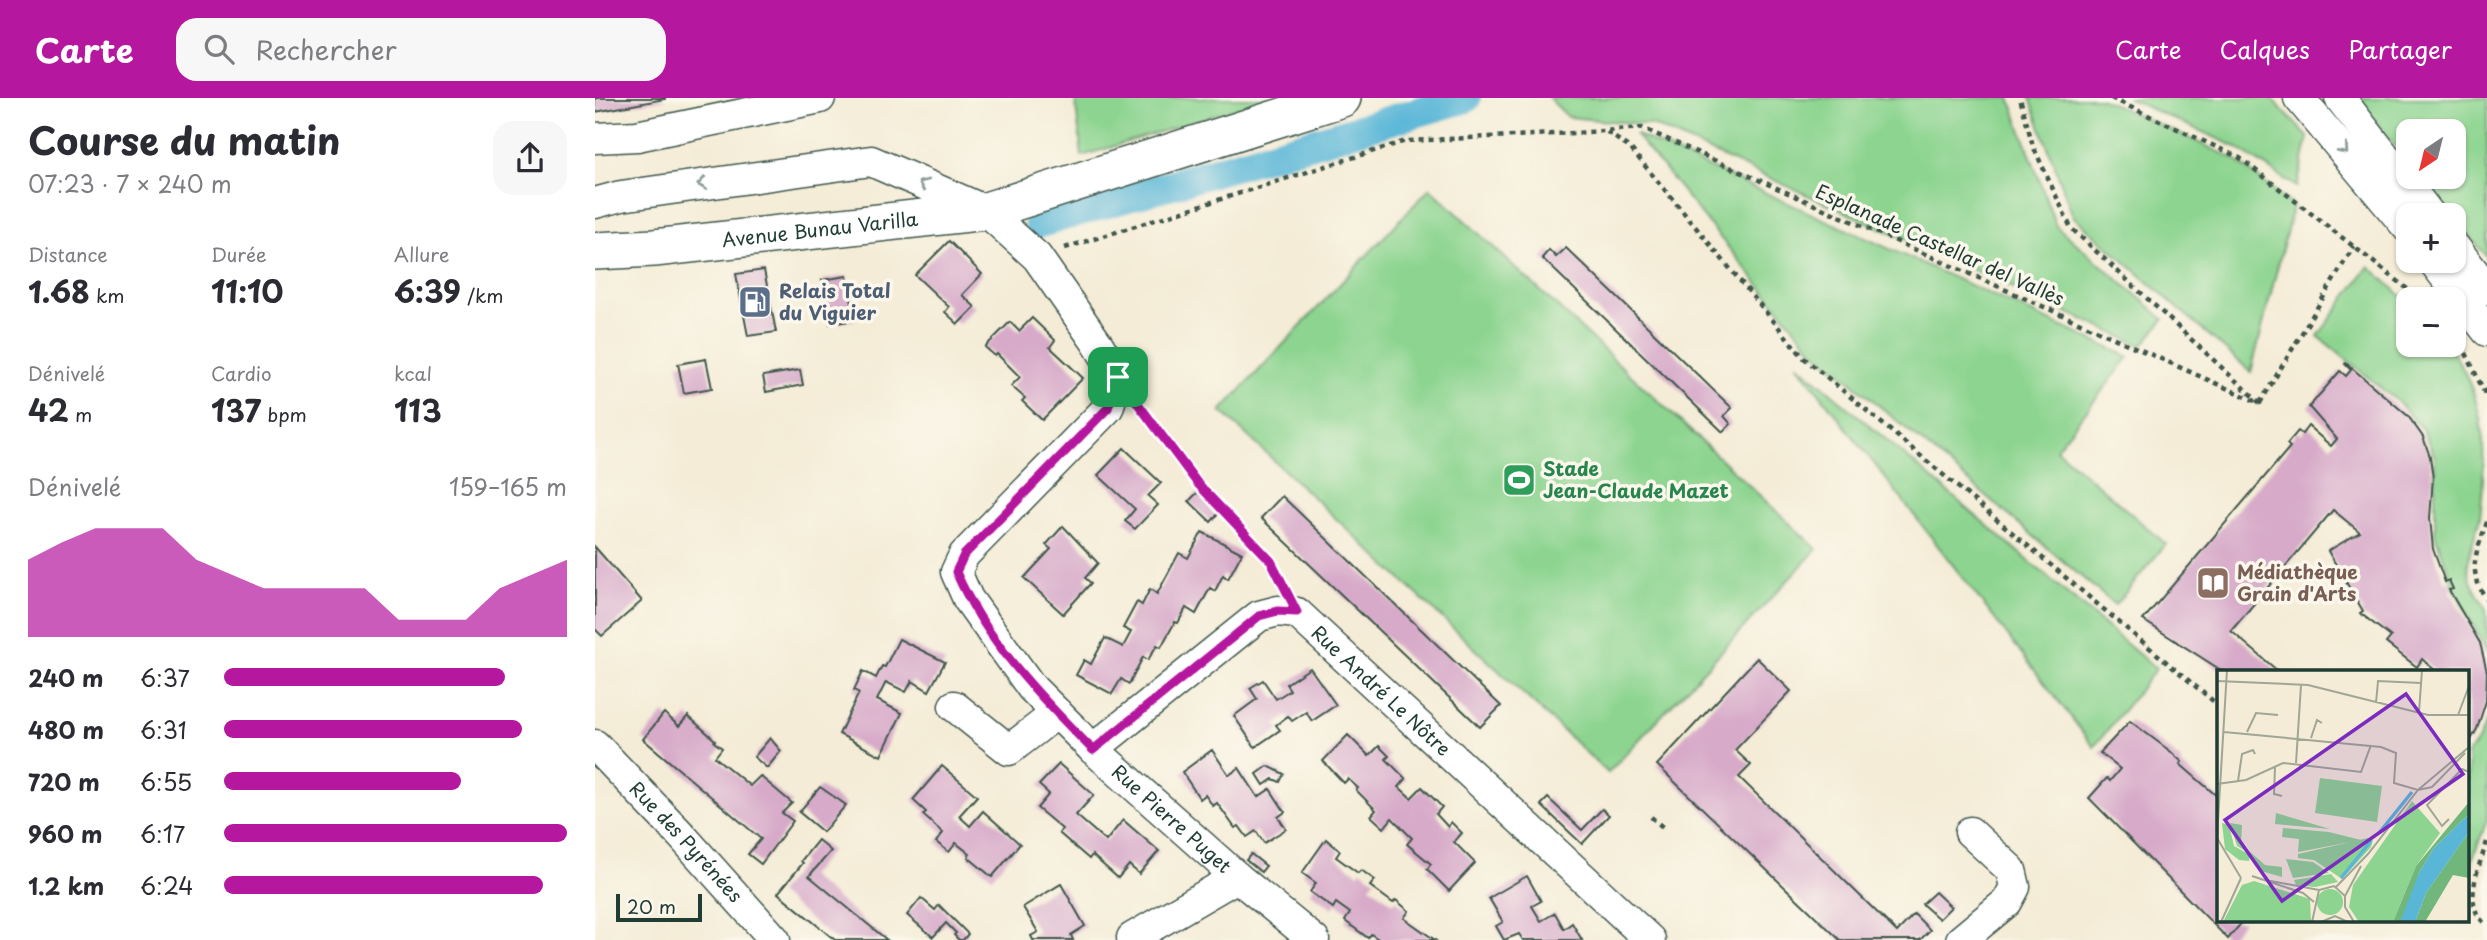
<!DOCTYPE html>
<html lang="fr">
<meta charset="utf-8">
<style>
body{margin:0;font-family:"Playpen Sans",sans-serif;background:#f7f7f7;color:#2b2b33;height:100vh;display:flex;flex-direction:column;font-size:26px;white-space:nowrap}
*{box-sizing:border-box;margin:0}
p{font-size:23px;color:#7c7c81}
.icon{flex:none;width:38px;height:38px;fill:none;stroke:currentColor;stroke-width:2;stroke-linecap:round;stroke-linejoin:round}
.map{position:relative;flex:1;overflow:hidden}
.sheet{display:flex;flex-direction:column;background:#fff;width:595px}
.sheet>*{flex:none}
.needle{width:46px;rotate:215deg}
.buttons{position:absolute;left:1801px;top:21px;display:grid;gap:14px}
.buttons a{display:grid;place-items:center;width:70px;height:70px;border-radius:14px;background:#fff;box-shadow:0 2px 5px #0004;font-size:35px}
.scale{position:absolute;left:21px;bottom:18px;width:86px;box-sizing:border-box;padding-left:7px;border:4px solid #1f3d34;border-top:0;font-size:19px;line-height:24px;white-space:nowrap;color:#1f3d34;-webkit-text-stroke:5px #fbf7ec;paint-order:stroke}
.pin{position:absolute;display:grid;place-items:center;width:60px;height:60px;color:#fff;margin:-30px;border-radius:14px;box-shadow:0 4px 10px #0006}
.round{display:grid;place-items:center;flex:none;width:74px;height:74px;border-radius:21px;background:#f7f7f7}
.head{display:flex;align-items:center;justify-content:space-between;height:119px;padding:0 28px}
h1{font-size:38px;font-weight:700;line-height:52px}
.stats{display:grid;grid-template-columns:repeat(3,1fr);gap:10px;height:119px;padding:7px 28px}
.stats div{display:grid;align-content:center}
.stats b{font-size:30px;font-weight:700}
.stats small{font-size:19px;font-weight:400}
.stats p{font-size:19px}
.chart{height:196px;padding:14px 28px}
.chart p{display:flex;justify-content:space-between}
.chart svg{width:100%;height:126px;margin-top:7px;fill:#b5179e;opacity:.7}
ul{padding:0 28px;list-style:none;font-size:23px}
li{display:grid;grid-template-columns:112px 84px 1fr;align-items:center;height:52px}
li i{height:18px;border-radius:9px;background:#b5179e}
header{display:flex;align-items:center;gap:42px;box-sizing:border-box;height:98px;padding:0 35px;background:#b5179e;color:#fff}
header strong{font-size:33px}
nav{display:flex;gap:38px;margin-inline-start:auto;font-size:24px}
.search{width:490px;height:63px;background:#f7f7f7;display:flex;align-items:center;gap:18px;box-sizing:border-box;padding:0 24px;border-radius:21px;color:#7c7c81;font-size:26px}
main{display:flex;flex:1;min-height:0}
.map>svg:first-child{display:block}
</style>
<header>
<strong>Carte</strong>
<div class="search"><svg class="icon" aria-label="search" viewBox="0 0 24 24"><circle cx="10" cy="10" r="6"/><path d="M15 15l6 6"/></svg>Rechercher</div>
<nav><a>Carte</a><a>Calques</a><a>Partager</a></nav>
</header>
<main>
<section class="sheet">
<div class="head"><div><h1>Course du matin</h1><p>07:23 · 7 × 240 m</p></div><a class="round"><svg class="icon" aria-label="share" viewBox="0 0 24 24"><path d="M12 15V3M7 8l5-5 5 5M5 13v7h14v-7"/></svg></a></div>
<div class="stats">
<div><p>Distance</p><b>1.68<small> km</small></b></div>
<div><p>Durée</p><b>11:10</b></div>
<div><p>Allure</p><b>6:39<small> /km</small></b></div>
</div>
<div class="stats">
<div><p>Dénivelé</p><b>42<small> m</small></b></div>
<div><p>Cardio</p><b>137<small> bpm</small></b></div>
<div><p>kcal</p><b>113</b></div>
</div>
<div class="chart"><p><span>Dénivelé</span>159–165 m</p>
<svg viewBox="0 0 160 44" preserveAspectRatio="none"><path d="M0 44V17L10 11L20 6L30 6L40 6L50 17L60 22L70 27L80 27L90 27L100 27L110 38L120 38L130 38L140 27L150 22L160 17V44z"/></svg>
</div>
<ul>
<li><b>240 m</b>6:37<i style="width:82%"></i></li>
<li><b>480 m</b>6:31<i style="width:87%"></i></li>
<li><b>720 m</b>6:55<i style="width:69%"></i></li>
<li><b>960 m</b>6:17<i style="width:100%"></i></li>
<li><b>1.2 km</b>6:24<i style="width:93%"></i></li>
</ul>
</section>
<div class="map">
<svg width="1892" height="842" viewBox="0 0 1892 842">
<rect width="100%" height="100%" fill="#fbf7ec"/>
<filter id="ink" filterUnits="userSpaceOnUse"><feTurbulence type="fractalNoise" baseFrequency=".0143" numOctaves="2"/><feDisplacementMap in="SourceGraphic" scale="14" xChannelSelector="R" yChannelSelector="G"/><feConvolveMatrix kernelMatrix="1 2 1 2 8 2 1 2 1" color-interpolation-filters="sRGB"/></filter>
<filter id="wash" filterUnits="userSpaceOnUse"><feTurbulence type="fractalNoise" baseFrequency=".00686" numOctaves="4" result="noise"/><feDisplacementMap in="SourceGraphic" scale="28" xChannelSelector="R" yChannelSelector="G"/><feGaussianBlur stdDeviation="1.57" result="paint"/><feColorMatrix in="noise" values="0 0 0 0 0 0 0 0 0 0 0 0 0 0 0 0 0 1.4 0 .05"/><feComposite in="paint" operator="in"/></filter>
<g filter="url(#wash)">
<rect width="100%" height="100%" fill="#f4ecd6"/>
<g fill="#8cd48f" stroke="#568862" stroke-width="2">
<path d="M480,0h195l-188,58z"/>
<path d="M954,0h461l46,128 108,93 -22,27 -490,-221 -84,-8z"/>
<path d="M1435,0h70l133,60 60,48 -42,166 -178,-156z"/>
<path d="M1532,0h144l37,39 -11,50 -63,-41z"/>
<path d="M1762,0h130v159l-67,-80h33v-46h-45v31z"/>
<path d="M1040,36l494,223 -73,92 110,95 -51,61 -303,-256z"/>
<path d="M835,90l387,361 -209,224 -387,-362z"/>
<path d="M1774,168l39,36v43h40c39,52 39,109 32,173 -4,15 -11,32 -12,47 0,18 11,29 18,44 1,12 1,31 1,43l-31,-60 -21,-58v-77l-12,-27 -24,-27 -81,-67z"/>
<path d="M1201,265l360,306 -62,78z"/>
<path d="M1892,622v100l-14,38 -4,22v18l-1,-145 10,-12z"/>
</g>
<g fill="none" stroke-linecap="round" stroke-linejoin="round">
<path stroke="#59b6d7" stroke-width="30" d="M444,125l427,-125"/>
</g>
<g id="blocks">
<g fill="#d7aac9">
<path d="M0,0h70v1l-70,13z"/>
<path d="M354,143l33,33 -20,21 13,12 -17,17 -13,-12 4,-5 -34,-32z"/>
<path d="M971,150l166,160 -8,8 7,8 -8,8 -181,-174 7,-8 7,7z"/>
<path d="M169,172l12,62 -28,4 -12,-62z"/>
<path d="M252,178l8,44 -25,4 -8,-44z"/>
<path d="M437,220l23,22 -5,7 33,31 -41,42 -20,-19 3,-3 -14,-12 9,-9 -23,-23 -2,2 -10,-9 25,-25 9,9z"/>
<path d="M111,261l6,29 -28,5 -6,-29z"/>
<path d="M1751,265l62,53 15,21 7,20 3,21 -3,40 3,31 12,33 4,-2 4,9 -4,1 31,53 7,29 -1,29 -9,28 -9,16v-73h-31l-15,-13 -5,8 -31,-24 5,-6 -31,-24 3,-2 -35,-60 32,-19 -27,-22 -102,121 48,41h-55l-81,-52 147,-173 -3,-3 11,-13 4,3 6,-8 23,20 6,-7 -28,-32 31,-36 6,5 5,-6 -6,-6z"/>
<path d="M205,272l3,15 -37,7 -3,-16z"/>
<path d="M529,350l37,35 -13,13 10,9 -23,24 -10,-8 10,-12 -37,-34z"/>
<path d="M603,394l21,21 -8,9 -22,-21z"/>
<path d="M687,398l219,210 -21,21 -219,-209z"/>
<path d="M468,428l35,37 -13,15 6,5 -28,31 -39,-36 27,-29 -5,-4z"/>
<path d="M607,434l40,21 -14,26 -5,-4 -8,16 -5,-3 -14,26 -10,-6 -8,15 -3,-1 -14,25 -4,-2 -9,15 -5,-3 -14,27 -8,-5 -9,15 -36,-19 8,-15 7,4 14,-26 18,9 8,-15 -8,-4 14,-26 5,3 8,-16 7,5 22,-41 9,5z"/>
<path d="M0,449l47,54 -40,35 -7,-7z"/>
<path d="M304,541l46,23 -16,29 -17,-10 -6,11 -20,-10 -9,18 25,13 -21,43 -42,-22 20,-41 -5,-3 9,-19 13,7 6,-12 3,1z"/>
<path d="M1162,560l34,33 -56,59 16,15 -12,12 158,155 17,-18 16,16 -10,10h-80l-183,-175z"/>
<path d="M715,570l26,37 -24,16 -6,-9 -14,9 -4,-5 -12,9 4,5 -25,17 -21,-31 23,-17 -7,-11 13,-8 13,19 14,-9 -4,-6z"/>
<path d="M69,615l15,13 9,-10 27,24 -1,2 8,6 -7,9 35,29 10,-10 32,27 -10,10 11,8 -32,43 -13,-10 13,-15 -118,-100z"/>
<path d="M1535,623l40,30 12,11 -2,2 39,34v123h24l-15,18 -139,-141 18,-20 3,3 10,-12 -20,-16z"/>
<path d="M753,637l21,21 10,-10 10,10 -3,3 20,20 -7,8 12,11 11,-11 20,20 -6,7 12,13 3,-5 11,11 -8,9 21,21 -26,28 -22,-22 4,-5 -24,-20 5,-6 -20,-20 -8,10 -13,-12 5,-6 -20,-20 2,-2 -10,-9 -4,4 -21,-22z"/>
<path d="M175,640l11,13 -14,17 -13,-11z"/>
<path d="M617,652l17,25 10,-7 19,29 12,-8 15,23 -7,5 8,12 -22,14 -8,-12 -9,6 -8,-11 -4,2 -18,-25 -4,3 -8,-11 -5,4 -18,-27z"/>
<path d="M464,666l35,31 -18,20 30,26 17,-21 36,31 -20,23 -10,-9 -11,13 -26,-23 -3,4 -30,-26 3,-4 -25,-21 12,-14 -10,-9z"/>
<path d="M347,668l35,30 -18,20 11,10 13,-15 37,33 -28,33 -24,-20 2,-3 -14,-11 -7,9 -13,-10 7,-9 -20,-18 3,-3 -13,-12z"/>
<path d="M673,668l16,8 -4,8 -7,-3 -9,6 -7,-11z"/>
<path d="M225,689l26,18 -23,27 -24,-20z"/>
<path d="M953,700l34,32 20,-21 7,6 -27,29 -41,-39z"/>
<path d="M731,741l14,12 -4,6 22,16 3,-3 14,10 -5,6 23,17 3,-3 13,11 -5,7 31,22h-55l-9,-6 -3,4 -23,-17 5,-8 -14,-10 -3,5 -23,-16 6,-9 -14,-10z"/>
<path d="M223,742l13,11 -22,25 78,64h-52l-57,-47 25,-30 -2,-2z"/>
<path d="M656,756l15,12 -5,6 -15,-12z"/>
<path d="M932,778l14,25 -9,5 9,15 14,-8 9,16 8,-6 10,17h-59l-4,-6 -15,6 -8,-14 7,-4 -14,-24z"/>
<path d="M466,786l24,42 -14,9 2,5h-40l-2,-4 7,-4 -15,-25z"/>
<path d="M1340,794l16,15 -12,12 -17,-15z"/>
<path d="M326,800l14,12 4,-5 29,29 -5,6h-4l-5,-5 2,-2 -10,-10 -13,14 -26,-22z"/>
</g>
</g>
</g>
<g filter="url(#ink)">
<use href="#blocks" fill-opacity="0" stroke="#3f574c" stroke-width="2"/>
<g fill="none" stroke-linecap="round" stroke-linejoin="round">
<defs>
<g id="minor">
<path d="M1704,0l109,130"/>
<path d="M1745,0l90,117"/>
<path d="M0,40l42,-2 183,-38"/>
<path id="s1" d="M0,105l26,-7 250,-35 115,50 51,46 60,86 21,34 -10,31 -144,147 -8,17 12,27 64,89 61,61 144,128 77,63"/>
<path d="M1858,147l34,44"/>
<path d="M1838,163l54,70"/>
<path d="M359,608l55,44 48,-37"/>
<path id="s2" d="M0,647l86,90 94,105"/>
<path id="s3" d="M498,651l166,-133 19,-5 19,2 353,327"/>
<path d="M538,842l-1,-2 105,-61"/>
<path d="M1366,842l46,-38 8,-15 -4,-17 -41,-38"/>
</g>
<g id="major">
<path id="s4" d="M0,153l59,-3 332,-37 356,-113"/>
</g>
</defs>
<use href="#minor" stroke="#3f574c" stroke-width="33"/>
<use href="#major" stroke="#3f574c" stroke-width="40"/>
<g stroke="#3f574c" stroke-width="4.5" stroke-dasharray="5 5" stroke-linecap="butt">
<path d="M1516,0l129,60 163,127 14,14"/>
<path d="M1012,34l24,17 173,209 415,348"/>
<path d="M470,150l341,-107 169,-8 67,-5 618,275 -189,-175 -38,-82 -13,-48"/>
<path d="M1871,255l21,45"/>
<path d="M1665,305l94,-157"/>
<path d="M544,308l59,78 73,77 12,23"/>
<path d="M1892,424c-11,33 -21,46 0,78"/>
<path d="M1056,719l15,13"/>
<path d="M1892,744c-8,24 -26,65 0,83"/>
</g>
<use href="#minor" stroke="#fff" stroke-width="30"/>
<use href="#major" stroke="#fff" stroke-width="37"/>
</g>
<defs><path id="oneway-chevron" d="M-2-3.5L2.5 0L-2 3.5" fill="none" stroke-width="1.6" stroke-linecap="round" stroke-linejoin="round" transform="scale(1.75)"/></defs>
<g stroke="#8f9e9a">
<use href="#oneway-chevron" transform="translate(1749 52) rotate(49)"/>
<use href="#oneway-chevron" transform="translate(107 86) rotate(172)"/>
<use href="#oneway-chevron" transform="translate(328 86) rotate(-156)"/>
</g>
</g>
<g fill="none" stroke-linecap="round" stroke-linejoin="round" filter="url(#ink)">
<defs>
<path id="route" d="M523,279l80,107 73,77 26,51 -19,-1 -19,5 -166,134c-53,-53 -107,-109 -137,-178l8,-17 144,-147z"/>
</defs>
<use href="#route" stroke="#fff" stroke-width="14"/>
<use href="#route" stroke="#b5179e" stroke-width="9"/>
</g>
<defs>
<symbol id="fuel-square" viewBox="-11 -11 22 22"><rect x="-9" y="-9" width="18" height="18" rx="4" fill="#5c6f8a" stroke="#fbf7ec"/><path d="M-5.5-6h7V0h2V4h1.3V-2.5L3-4.5l.8-.8L6-3V5H2.5V1h-1V6h-7ZM-4.2-4.7v3.2H.2V-4.7Z" fill="#fff"/></symbol>
<symbol id="stadium-square" viewBox="-11 -11 22 22"><rect x="-9" y="-9" width="18" height="18" rx="4" fill="#2e9e5b" stroke="#fbf7ec"/><path d="M0-5a6.5 5 0 1 0 0 10a6.5 5 0 1 0 0-10ZM-3.5-1.8h7v3.6h-7Z" fill="#fff"/></symbol>
<symbol id="library-square" viewBox="-11 -11 22 22"><rect x="-9" y="-9" width="18" height="18" rx="4" fill="#8d6e63" stroke="#fbf7ec"/><path d="M-6-4Q-3-5.5-.7-3.5V5Q-3 3-6 4ZM6-4Q3-5.5 .7-3.5V5Q3 3 6 4Z" fill="#fff"/></symbol>
</defs>
<g fill-rule="evenodd">
<use href="#fuel-square" x="141" y="185" width="38" height="38"/>
<use href="#stadium-square" x="905" y="363" width="38" height="38"/>
<use href="#library-square" x="1599" y="466" width="38" height="38"/>
</g>
<g text-anchor="middle" stroke-width="7" stroke-linejoin="round" paint-order="stroke">
<g font-size="19" fill="#1f3d34" stroke="#fbf7ec">
<text dy="7" stroke="none"><textPath href="#s4" startOffset="226">Avenue Bunau Varilla</textPath></text>
<text transform="translate(1345 147) rotate(24)" y="7">Esplanade Castellar del Vallès</text>
<text dy="7" stroke="none"><textPath href="#s3" startOffset="366">Rue André Le Nôtre</textPath></text>
<text dy="7" stroke="none"><textPath href="#s1" startOffset="1206">Rue Pierre Puget</textPath></text>
<text dy="7" stroke="none"><textPath href="#s2" startOffset="133">Rue des Pyrénées</textPath></text>
</g>
<g font-size="19" font-weight="bold" fill="#4e5e75" stroke="#fbf7ec" text-anchor="start">
<text x="184" y="200">Relais Total<tspan x="184" dy="22">du Viguier</tspan></text>
</g>
<g font-size="19" font-weight="bold" fill="#27864d" stroke="#fbf7ec" text-anchor="start">
<text x="948" y="378">Stade<tspan x="948" dy="22">Jean-Claude Mazet</tspan></text>
</g>
<g font-size="19" font-weight="bold" fill="#785e54" stroke="#fbf7ec" text-anchor="start">
<text x="1642" y="481">Médiathèque<tspan x="1642" dy="22">Grain d'Arts</tspan></text>
</g>
</g>
<g transform="translate(1622 572)">
<rect width="252" height="252" fill="#f4ecd6"/>
<path d="M103,108l62,8 -5,36 -62,-9zM195,131l28,32 -24,33 -23,56h-34l-10,-15 4,-22zM59,143l54,16 -55,-5zM5,153l7,2 5,21 16,9 -1,6 -10,-1 -14,-11zM13,153l12,2 -1,19 24,21 17,2v10l-21,-6 -10,-17 -14,-8zM66,158l46,4 32,8 -63,12 1,-13 -17,-2zM151,168l5,2 -2,7 -29,32 -28,-19 -16,-2v-4zM69,189l27,3 16,11 -36,5zM114,204l7,8 -23,5 -19,-2 -2,-5zM37,211l56,18 1,23h-88l19,-37zM100 232a13 13 0 1 1 26 0a13 13 0 1 1-26 0Z" fill="#8cd48f"/>
<path d="M252,132v12l-35,34 -15,25 -8,29 -11,20h-7l23,-56zM252,162v46l-16,-3 -28,47h-10l11,-29z" fill="#71b67a"/>
<path d="M252,144v18l-43,61 -11,29h-15l19,-49 15,-25z" fill="#59b6d7"/>
<path fill="none" stroke="#59b6d7" stroke-width="3.5" d="M162,163l33,-41M124,208l30,-37"/>
<path fill="none" stroke="#9fa695" stroke-width="2" d="M10,0l-10,168 24,40M0,11l91,4 120,30h41M159,33l2,-22 43,2M202,42l3,-42M241,45l11,-29M7,62l157,15 15,6 -2,30 24,7 14,-3 33,-34M30,62l9,-19 22,2M94,68l6,-18 5,3M79,93l5,-78M58,97l-1,27 8,2M21,111l4,-27 11,-4 2,4M0,114l29,-4 37,-17 78,9 10,-27M232,149l-7,7 -15,-21 35,-36 7,3M35,206l51,17 11,9M43,209l59,11M119,217l32,-33 50,-64 51,-43M4,252l20,-44M95,252l7,-32 15,-4 11,10M104,252l14,-6 13,6M137,252l-9,-15v-11l16,-30"/>
<path fill="#7b2cbf" fill-opacity="0.15" stroke="#7b2cbf" stroke-width="3.5" d="M189,24l57,80 -181,127 -57,-81z"/>
<rect width="252" height="252" fill="none" stroke="#1f3d34" stroke-width="3.5"/>
</g>
</svg>
<div class="buttons">
<a><svg class="needle" viewBox="-14 -14 28 28"><path d="M0-13l5 13h-10z" fill="#e53935"/><path d="M0 13l5-13h-10z" fill="#7c7c81"/></svg></a>
<a>+</a>
<a>−</a>
</div>
<div class="scale">20 m</div>
<div class="pin" style="left:523px;top:279px;background:#1e9e55"><svg class="icon" aria-label="arrive" viewBox="0 0 24 24"><path d="M6 21V4h12l-3 4 3 4H6"/></svg></div>
</div>
</main>
